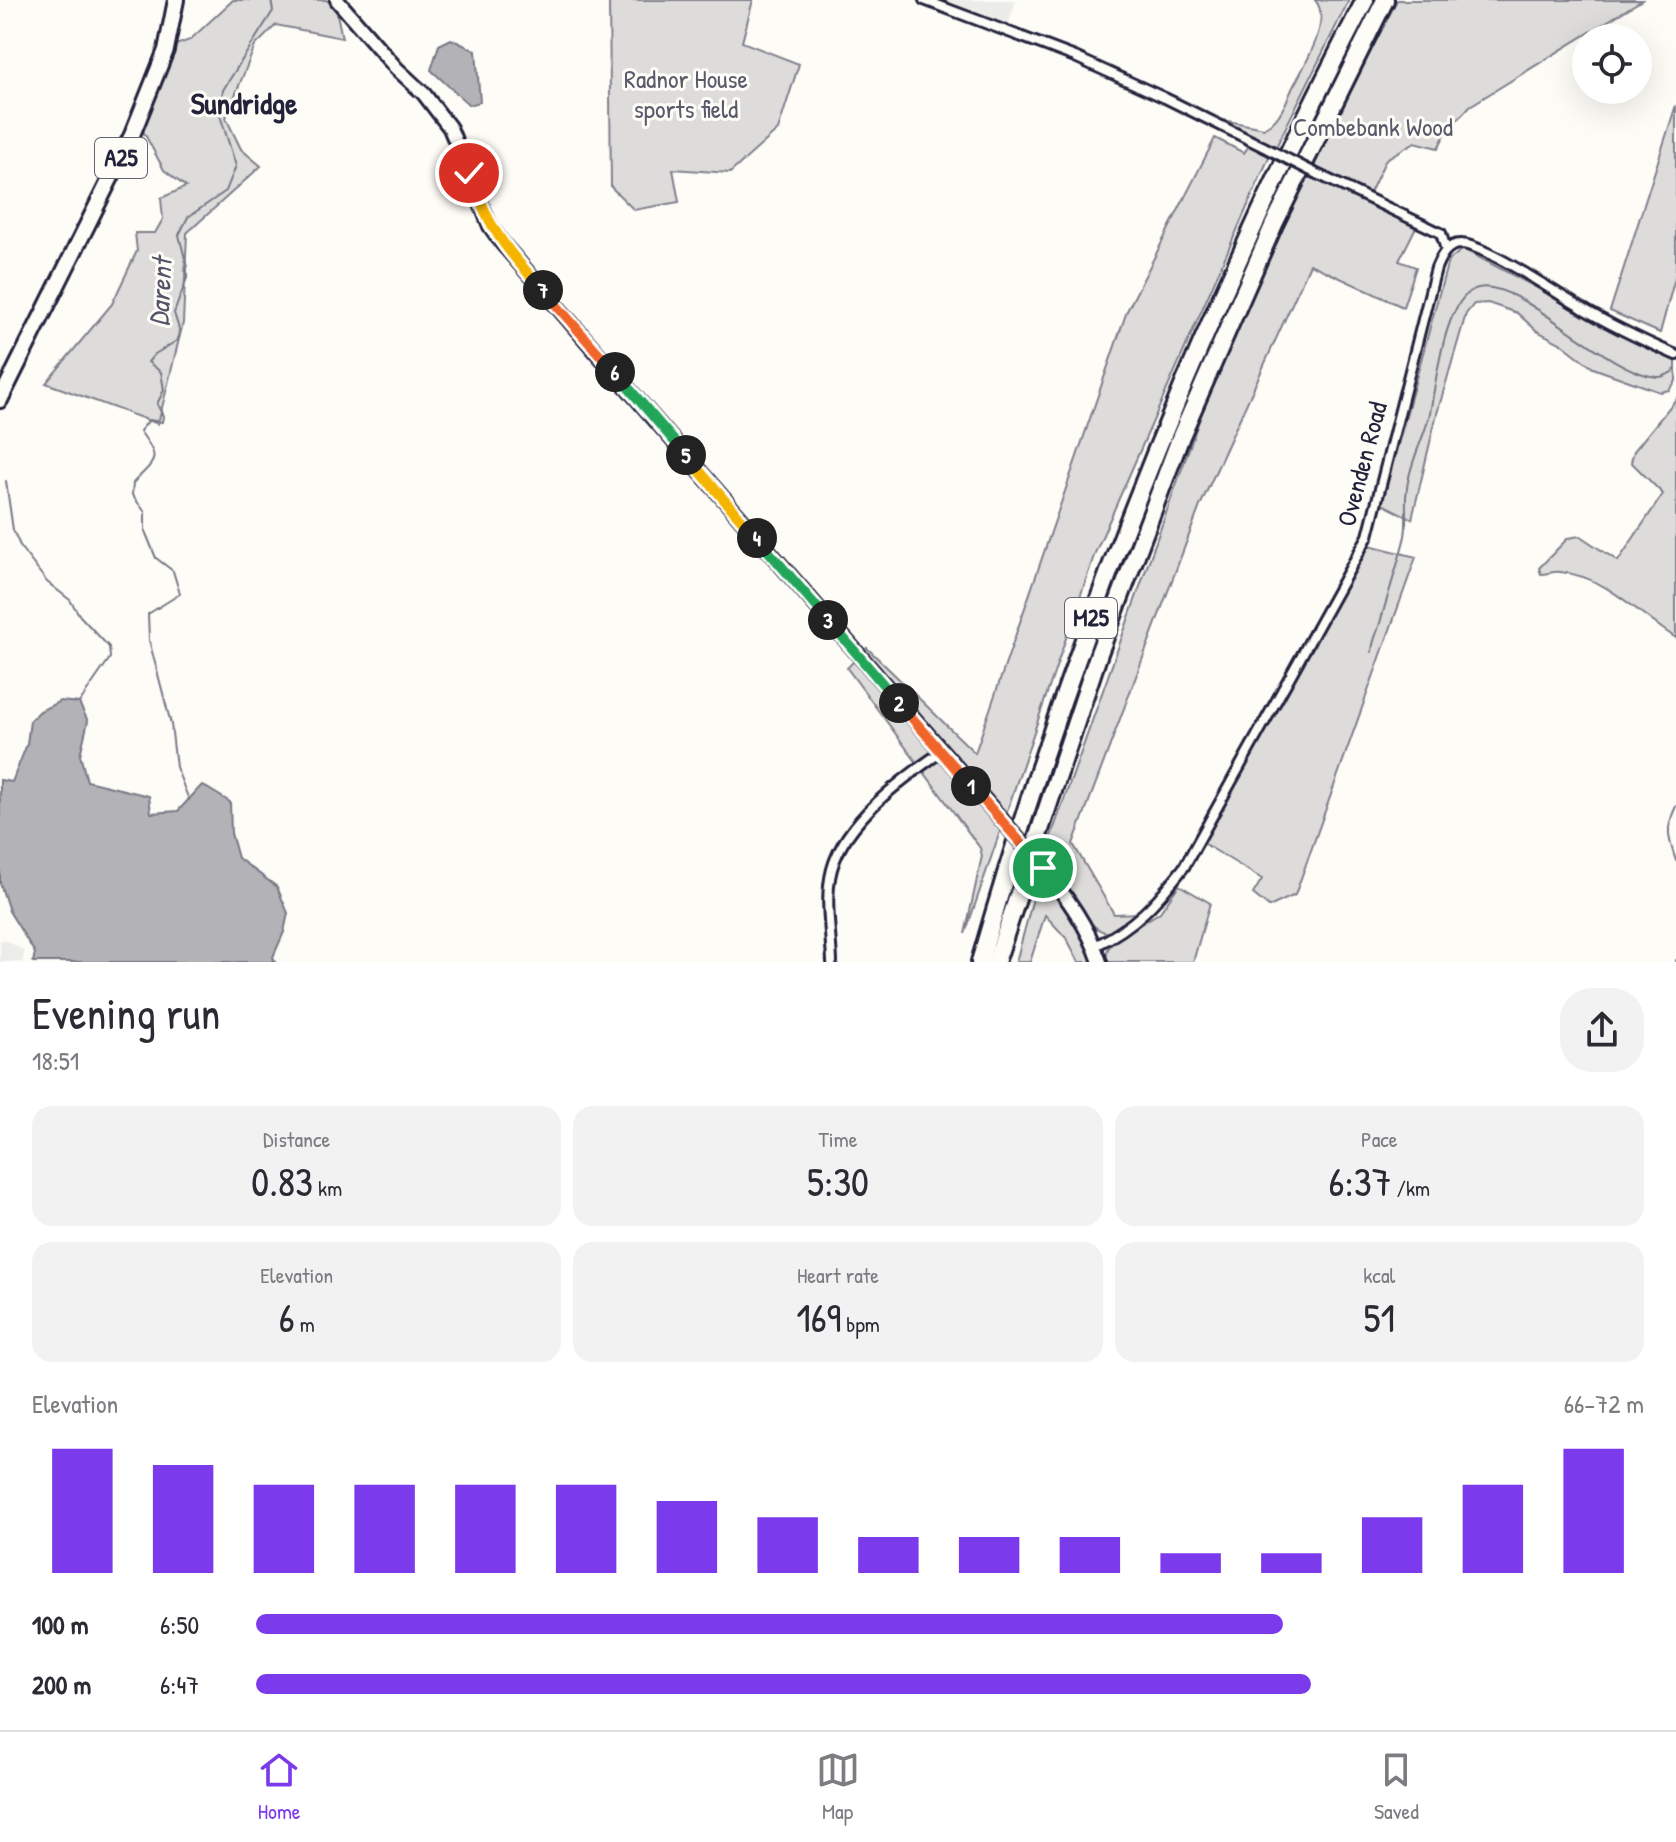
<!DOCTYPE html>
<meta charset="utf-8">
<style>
body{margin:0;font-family:"Patrick Hand",sans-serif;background:#f2f2f3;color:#2b2b33;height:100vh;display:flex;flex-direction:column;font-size:30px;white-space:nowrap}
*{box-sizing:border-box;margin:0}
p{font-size:26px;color:#7c7c81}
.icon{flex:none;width:44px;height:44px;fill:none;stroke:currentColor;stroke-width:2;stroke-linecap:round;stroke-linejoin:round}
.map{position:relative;height:962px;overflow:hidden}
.sheet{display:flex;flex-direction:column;background:#fff;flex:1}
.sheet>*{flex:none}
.tools{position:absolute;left:1572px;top:24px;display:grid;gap:16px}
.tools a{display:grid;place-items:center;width:80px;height:80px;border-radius:50%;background:#fff;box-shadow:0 8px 32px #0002;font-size:40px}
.pin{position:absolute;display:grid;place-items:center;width:68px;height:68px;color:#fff;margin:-34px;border:4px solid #fff;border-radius:50%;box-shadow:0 2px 8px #0007}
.km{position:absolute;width:40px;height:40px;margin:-20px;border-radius:50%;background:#222;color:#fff;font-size:22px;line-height:40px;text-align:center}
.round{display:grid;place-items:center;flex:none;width:84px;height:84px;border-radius:32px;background:#f2f2f3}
.overview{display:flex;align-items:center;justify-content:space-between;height:136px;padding:0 32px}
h1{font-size:44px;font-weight:600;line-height:60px}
.stats{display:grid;grid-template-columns:repeat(3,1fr);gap:12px;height:136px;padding:8px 32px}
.stats div{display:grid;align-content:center;border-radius:20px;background:#f2f2f3;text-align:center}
.stats b{font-size:40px;font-weight:600}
.stats small{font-size:22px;font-weight:400}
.stats p{font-size:22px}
.chart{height:224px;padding:16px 32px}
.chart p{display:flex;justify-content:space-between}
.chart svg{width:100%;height:144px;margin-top:8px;stroke:#7c3aed;stroke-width:6}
ul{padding:0 32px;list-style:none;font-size:26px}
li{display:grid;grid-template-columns:128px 96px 1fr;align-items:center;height:60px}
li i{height:20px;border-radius:10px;background:#7c3aed}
.menu{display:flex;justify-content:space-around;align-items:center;height:112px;border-top:2px solid #e1e1e2;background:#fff;font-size:22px;color:#7c7c81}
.menu a{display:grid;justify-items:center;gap:4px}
.menu .on{color:#7c3aed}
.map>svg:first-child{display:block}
</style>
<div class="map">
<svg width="1676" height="962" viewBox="0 0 1676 962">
<rect width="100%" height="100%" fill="#fdfcf7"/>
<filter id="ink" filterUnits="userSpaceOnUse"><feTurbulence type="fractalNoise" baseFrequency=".0125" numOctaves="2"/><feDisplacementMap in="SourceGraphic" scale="16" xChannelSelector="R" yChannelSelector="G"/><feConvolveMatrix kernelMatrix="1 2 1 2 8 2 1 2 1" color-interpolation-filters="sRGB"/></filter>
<g filter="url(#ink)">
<g fill="#ecece9">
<path d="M939,0h77l-8,26z"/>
<path d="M0,940l8,1 16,10 -1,11h-23z"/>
</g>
<g fill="#dddcdb" stroke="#807f8b" stroke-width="2">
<path d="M233,0h93l9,4 7,34 -66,-13 -21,21 -29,72 15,31 20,17 -74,67 -4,90 -25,101 -112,-41 66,-79 25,-53 -2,-18h20l8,-14 -2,-21 25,-11 -22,-17 -21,-39 27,-84 20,-7z"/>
<path d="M609,0h144l-11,42 57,22 -21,66 -48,43 -57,-4 6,33 -45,8 -23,-23z"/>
<path d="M1315,0h34l-74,149 -63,-31 52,10c4,-3 8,-5 11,-8 8,-8 13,-22 18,-33 10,-19 40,-67 22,-87z"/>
<path d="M1397,0h245l-172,106 -23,25 -9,17 -23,-6 -29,17 -17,36 -57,-29z"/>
<path d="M1676,105v169l-16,59 -50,-22z"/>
<path d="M1215,138l29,15 6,-9 20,11 -175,398 -130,381 17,-78 -2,-8 -133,-180 20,-20 108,105 152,-442z"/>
<path d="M1307,175l110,50 -18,36 17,6 -13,40 -93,-43 -110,242 -127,338 41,70 25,-1 -27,21c-9,-2 -15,-4 -21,-11l-44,-60 7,-17 -5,-4 157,-441z"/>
<path d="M1463,249l213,112v20l-7,9 -9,2 -67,-24 -31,-24 -25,-13 -20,-18 -29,-10 -14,1 -8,10 -30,103 -24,102 -30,-15 66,-243z"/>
<path d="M1676,399v239c-37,-23 -70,-62 -116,-66 -6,-1 -13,2 -19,2l-2,-6 29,-30 12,-2 38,25 45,-67 -32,-32 3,-11z"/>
<path d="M1369,545l47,12 -121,338 -26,12 -16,-13 9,-15 -59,-36z"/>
<path d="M1039,876c25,27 42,52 56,86h-16l-12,-23 -22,-24 -15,47h-14z"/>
<path d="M1179,885l31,18 -17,59h-88l3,-13 5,-7 47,-30z"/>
</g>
<g fill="#b2b2b7" stroke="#787885" stroke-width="2">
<path d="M451,39l25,12 4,51 -11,3 -38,-35 8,-25z"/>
<path d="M60,701l19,2 9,18 -8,34 7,26 62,15 2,17 27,-2 24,-26 28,17 1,31 7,25 39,29 11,26 -4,19 -11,25 2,5h-242l2,-9 -26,-42 -9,-28v-103l12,2 15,-38 3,-23 10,-10z"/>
</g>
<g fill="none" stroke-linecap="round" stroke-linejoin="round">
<g stroke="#787885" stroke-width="2">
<path d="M6,481l7,49 8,18 26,34 23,18 10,16 29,31 1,11 -31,45"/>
<path d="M1372,652c0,-10 5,-18 8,-29 8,-29 18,-58 25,-87 3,-17 -1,-32 2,-48 3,-27 17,-49 23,-75 6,-29 14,-117 48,-125 42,-11 131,89 182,89 6,-1 11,-4 16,-8"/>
<path d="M189,800l-13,-33 -5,-43 -22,-84 -1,-26 32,-20 -7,-23 -17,-13 -11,-27v-19l-13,-17 1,-12c24,-25 28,-22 7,-52l9,-11 13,2 1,-6 -6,-12 7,-14 -3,-18 -13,-10 7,-8 23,-14 1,-11 -5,-16 13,-35v-11l-8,-32 9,-18 38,-26 10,-25 -17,-54 4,-22 50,-79 -2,-11"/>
<path d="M1676,806c-11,24 -8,31 0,55"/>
<path d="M1676,962v-2"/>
</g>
<defs>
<g id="street">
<path d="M924,0l151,57 90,41 99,49"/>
<path d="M1315,173l126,60 5,17"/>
<path d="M1095,946c41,-20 61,-43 89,-79l184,-331 68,-268c5,-12 11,-24 25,-24 25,1 96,50 121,64 30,18 62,33 94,47"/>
<path d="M832,962c-1,-31 -8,-63 0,-93 13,-48 70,-90 109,-117"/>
</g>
<g id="secondary">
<path d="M337,0l59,68 28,26 26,34 40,98 12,17 499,576"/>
<path d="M1043,868c24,29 45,58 57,94"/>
</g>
<path id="primary" d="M0,400l132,-265 34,-85 10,-50"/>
<g id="highway">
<path d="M980,962c95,-333 225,-655 385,-962"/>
<path d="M996,962l103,-309 82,-217 93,-212 111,-224"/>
</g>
</defs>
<use href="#street" stroke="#22223b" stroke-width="14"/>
<use href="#secondary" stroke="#22223b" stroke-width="18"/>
<use href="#primary" stroke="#22223b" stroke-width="20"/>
<use href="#highway" stroke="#22223b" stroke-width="22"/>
<use href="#street" stroke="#fdfcf7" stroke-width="8"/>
<use href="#secondary" stroke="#fdfcf7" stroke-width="12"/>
<use href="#primary" stroke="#fdfcf7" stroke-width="14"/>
<use href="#highway" stroke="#fdfcf7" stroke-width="16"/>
<defs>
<path id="street-bridge" d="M1264,147l51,26"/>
<path id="secondary-bridge" d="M1001,819l42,49"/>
</defs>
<use href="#street-bridge" stroke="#22223b" stroke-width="14" stroke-linecap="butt"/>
<use href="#secondary-bridge" stroke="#22223b" stroke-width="18" stroke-linecap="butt"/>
<use href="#street-bridge" stroke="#fdfcf7" stroke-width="8"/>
<use href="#secondary-bridge" stroke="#fdfcf7" stroke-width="12"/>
</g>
</g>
<g fill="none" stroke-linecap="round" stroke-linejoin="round" filter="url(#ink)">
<defs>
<path id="split-1" d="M971,786l72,82"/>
<path id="split-2" d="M899,703l72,83"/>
<path id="split-3" d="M828,620l71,83"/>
<path id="split-4" d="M757,538l71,82"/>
<path id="split-5" d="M686,455l71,83"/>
<path id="split-6" d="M615,372l71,83"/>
<path id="split-7" d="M543,290l72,82"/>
<path id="split-8" d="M481,202c14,36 37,60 62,88"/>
<path id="split-9" d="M469,173l12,29"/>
</defs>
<use href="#split-1" stroke="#fff" stroke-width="16"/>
<use href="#split-2" stroke="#fff" stroke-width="16"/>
<use href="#split-3" stroke="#fff" stroke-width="16"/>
<use href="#split-4" stroke="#fff" stroke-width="16"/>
<use href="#split-5" stroke="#fff" stroke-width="16"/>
<use href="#split-6" stroke="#fff" stroke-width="16"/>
<use href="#split-7" stroke="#fff" stroke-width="16"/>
<use href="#split-8" stroke="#fff" stroke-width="16"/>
<use href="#split-9" stroke="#fff" stroke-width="16"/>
<use href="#split-1" stroke="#f0652b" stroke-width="10"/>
<use href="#split-2" stroke="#f0652b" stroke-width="10"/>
<use href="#split-3" stroke="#22a559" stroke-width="10"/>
<use href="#split-4" stroke="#22a559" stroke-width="10"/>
<use href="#split-5" stroke="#f5b400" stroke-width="10"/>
<use href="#split-6" stroke="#22a559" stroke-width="10"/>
<use href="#split-7" stroke="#f0652b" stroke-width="10"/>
<use href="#split-8" stroke="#f5b400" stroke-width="10"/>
<use href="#split-9" stroke="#f5b400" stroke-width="10"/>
</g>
<g text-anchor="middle" stroke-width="6" stroke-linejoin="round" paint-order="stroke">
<g fill="#fdfcf7" stroke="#646373" stroke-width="2">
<rect x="95" y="138" width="52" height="40" rx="6"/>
<rect x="1065" y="598" width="52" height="40" rx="6"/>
</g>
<g font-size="24" font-weight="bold" fill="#22223b">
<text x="121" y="166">A25</text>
<text x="1091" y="626">M25</text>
</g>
<g font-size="26" fill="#5a5a6b" stroke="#fdfcf7">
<text x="686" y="88">Radnor House<tspan x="686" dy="30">sports field</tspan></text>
<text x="1373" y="136">Combebank Wood</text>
</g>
<g font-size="26" fill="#22223b" stroke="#fdfcf7">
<text transform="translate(1362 464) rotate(-75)" y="9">Ovenden Road</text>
</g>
<g font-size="28" font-style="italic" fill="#545466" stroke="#fdfcf7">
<text transform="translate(160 292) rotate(-87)" y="10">Darent</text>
</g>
<g font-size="30" font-weight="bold" fill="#22223b" stroke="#fdfcf7">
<text x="244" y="114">Sundridge</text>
</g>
</g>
</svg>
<div class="tools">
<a><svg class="icon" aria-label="locate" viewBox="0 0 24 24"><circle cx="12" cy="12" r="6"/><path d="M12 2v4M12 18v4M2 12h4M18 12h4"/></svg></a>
</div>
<div class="pin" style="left:1043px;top:868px;background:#1e9e55"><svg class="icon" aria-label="arrive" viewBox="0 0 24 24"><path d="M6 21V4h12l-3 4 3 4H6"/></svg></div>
<div class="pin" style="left:469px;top:173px;background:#d93025"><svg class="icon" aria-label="check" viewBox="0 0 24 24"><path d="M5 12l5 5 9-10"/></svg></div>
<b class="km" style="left:971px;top:786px">1</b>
<b class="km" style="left:899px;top:703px">2</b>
<b class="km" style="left:828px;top:620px">3</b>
<b class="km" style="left:757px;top:538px">4</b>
<b class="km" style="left:686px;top:455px">5</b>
<b class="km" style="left:615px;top:372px">6</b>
<b class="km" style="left:543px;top:290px">7</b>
</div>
<section class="sheet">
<div class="overview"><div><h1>Evening run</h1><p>18:51</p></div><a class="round"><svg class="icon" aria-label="share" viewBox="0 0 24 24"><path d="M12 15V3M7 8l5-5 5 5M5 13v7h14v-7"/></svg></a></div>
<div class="stats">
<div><p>Distance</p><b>0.83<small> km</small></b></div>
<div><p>Time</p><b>5:30</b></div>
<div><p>Pace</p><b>6:37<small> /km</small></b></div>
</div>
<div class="stats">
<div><p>Elevation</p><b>6<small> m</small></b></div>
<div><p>Heart rate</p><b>169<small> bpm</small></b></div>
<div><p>kcal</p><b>51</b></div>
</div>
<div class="chart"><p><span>Elevation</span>66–72 m</p>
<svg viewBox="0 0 160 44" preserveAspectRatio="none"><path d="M5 44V6M15 44V11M25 44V17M35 44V17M45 44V17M55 44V17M65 44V22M75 44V27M85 44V33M95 44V33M105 44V33M115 44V38M125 44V38M135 44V27M145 44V17M155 44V6"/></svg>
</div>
<ul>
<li><b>100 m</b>6:50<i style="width:74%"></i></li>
<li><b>200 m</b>6:47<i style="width:76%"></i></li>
</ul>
</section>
<nav class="menu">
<a class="on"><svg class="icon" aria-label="home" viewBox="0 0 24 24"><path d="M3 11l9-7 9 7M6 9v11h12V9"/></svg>Home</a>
<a><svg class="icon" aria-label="map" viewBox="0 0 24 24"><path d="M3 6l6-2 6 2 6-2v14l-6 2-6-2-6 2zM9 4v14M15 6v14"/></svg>Map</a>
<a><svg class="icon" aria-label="saved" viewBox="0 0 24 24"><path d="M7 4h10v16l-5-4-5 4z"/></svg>Saved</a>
</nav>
